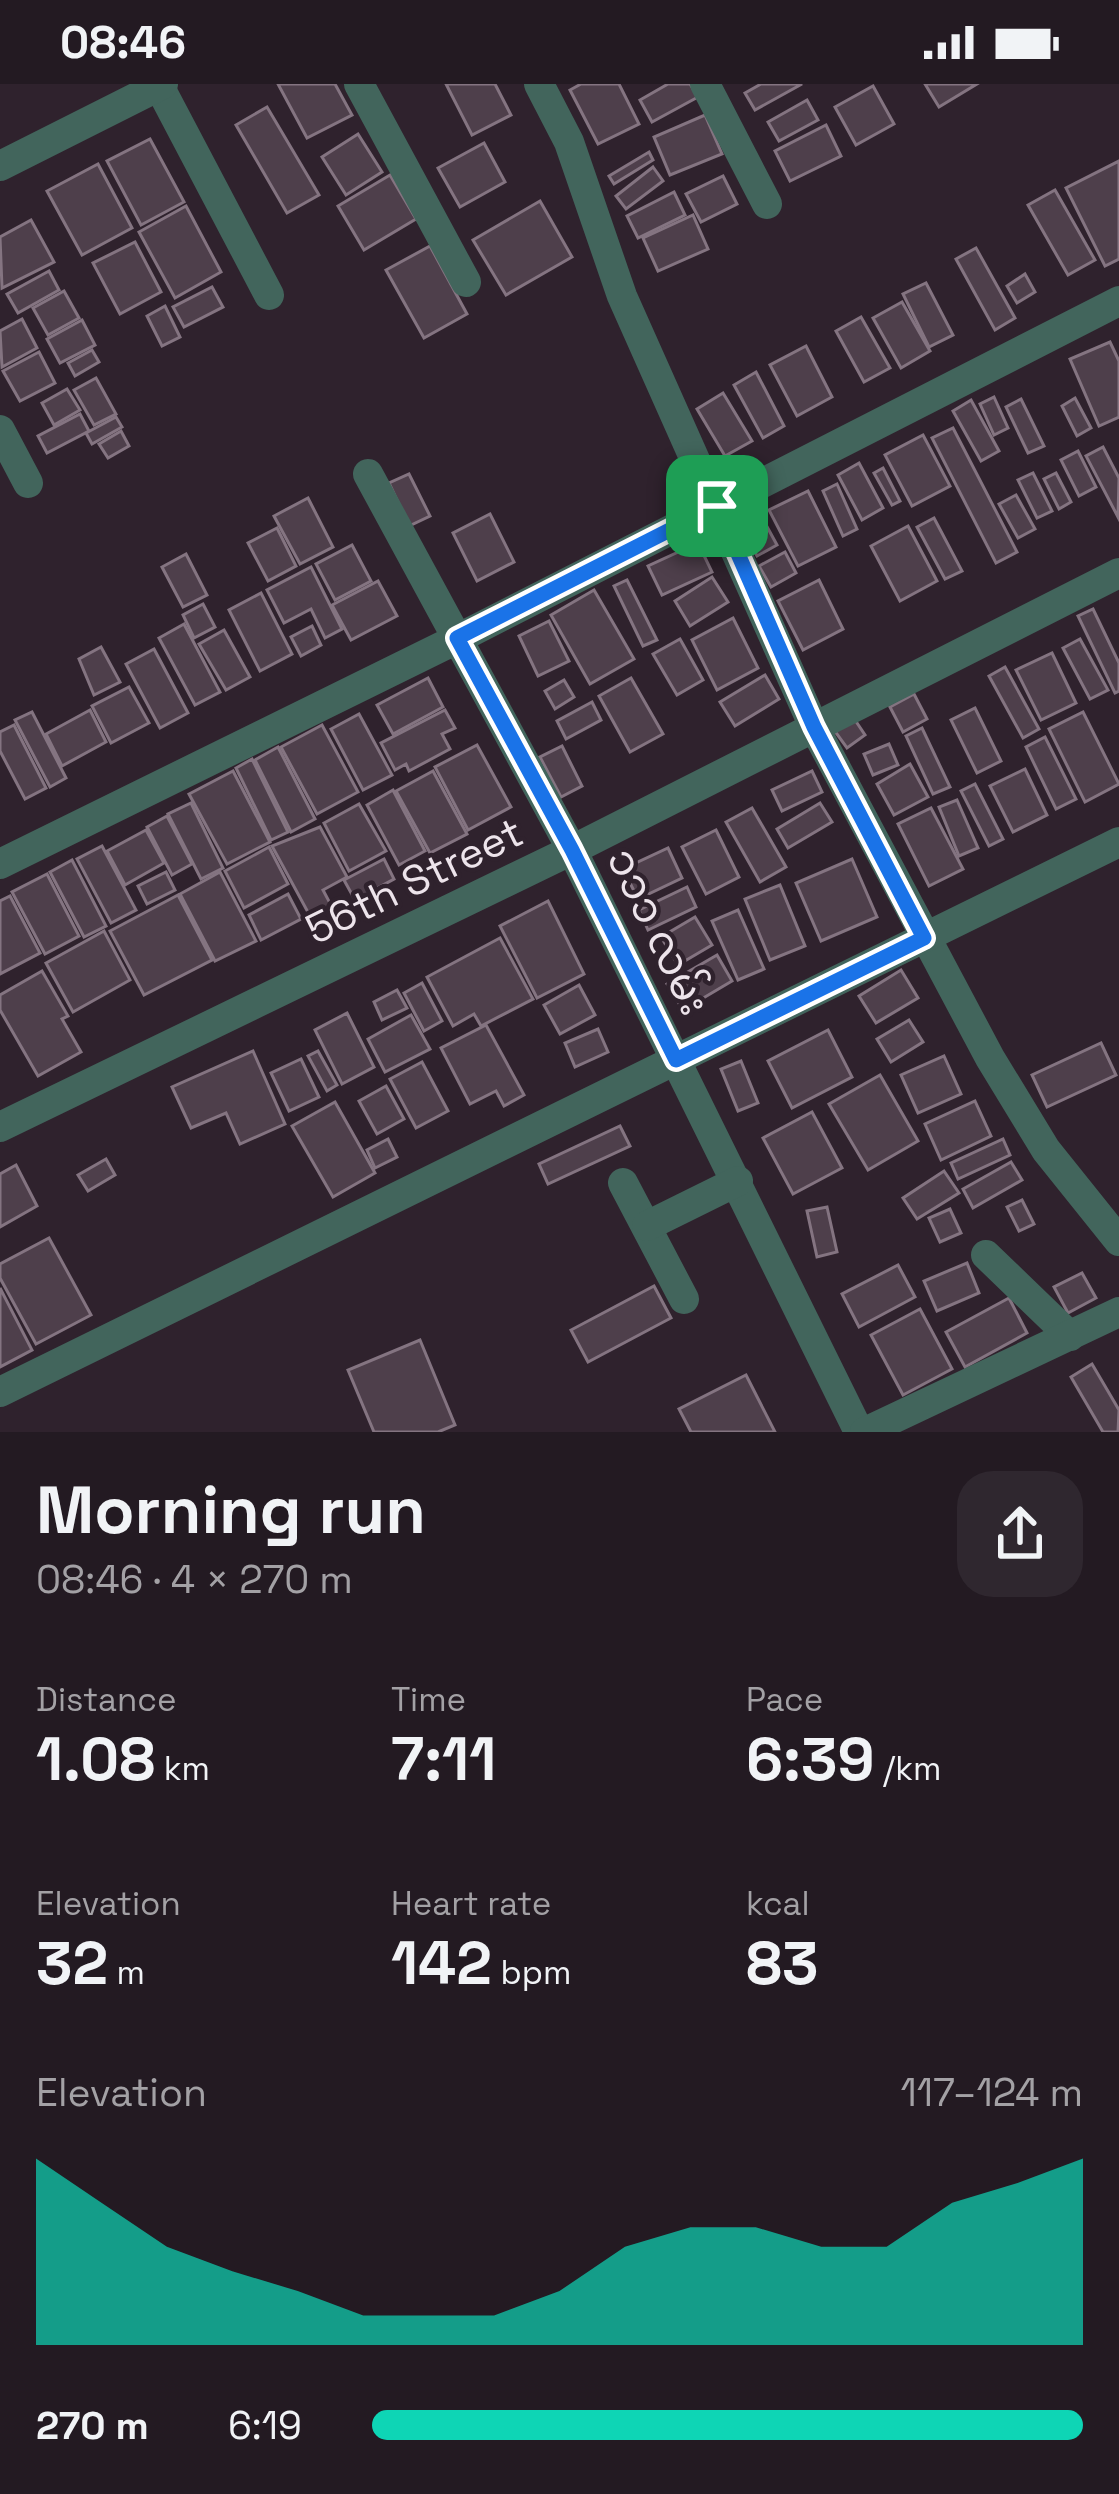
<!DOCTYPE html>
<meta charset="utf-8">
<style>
body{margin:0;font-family:"Space Grotesk","Noto Sans Myanmar",sans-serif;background:#2f272f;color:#f1f3f6;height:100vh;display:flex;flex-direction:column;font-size:45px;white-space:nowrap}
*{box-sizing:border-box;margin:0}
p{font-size:39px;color:#a3a1a5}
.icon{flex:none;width:66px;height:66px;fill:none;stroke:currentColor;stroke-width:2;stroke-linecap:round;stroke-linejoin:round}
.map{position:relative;height:1348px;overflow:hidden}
.drawer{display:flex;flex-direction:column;background:#231a22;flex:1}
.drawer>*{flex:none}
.pin{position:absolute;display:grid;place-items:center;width:102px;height:102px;color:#fff;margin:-51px;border-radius:24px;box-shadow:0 6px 18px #0006}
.round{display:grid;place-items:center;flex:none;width:126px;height:126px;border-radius:36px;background:#2f272f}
.headline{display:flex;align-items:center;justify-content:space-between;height:204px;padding:0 36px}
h1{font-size:66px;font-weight:700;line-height:90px}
.metrics{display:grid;grid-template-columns:repeat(3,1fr);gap:18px;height:204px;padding:12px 36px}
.metrics div{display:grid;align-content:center}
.metrics b{font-size:60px;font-weight:700}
.metrics small{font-size:33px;font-weight:400}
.metrics p{font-size:33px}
.chart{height:336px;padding:24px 36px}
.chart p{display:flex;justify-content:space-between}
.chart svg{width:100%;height:216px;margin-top:12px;fill:#0ed5b5;opacity:.7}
ul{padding:0 36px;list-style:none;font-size:39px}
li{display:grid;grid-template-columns:192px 144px 1fr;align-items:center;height:90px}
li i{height:30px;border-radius:15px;background:#0ed5b5}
.status{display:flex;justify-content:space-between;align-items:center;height:84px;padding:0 60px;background:#231a22;direction:ltr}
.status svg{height:33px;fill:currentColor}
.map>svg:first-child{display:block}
</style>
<div class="status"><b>08:46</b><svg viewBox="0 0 49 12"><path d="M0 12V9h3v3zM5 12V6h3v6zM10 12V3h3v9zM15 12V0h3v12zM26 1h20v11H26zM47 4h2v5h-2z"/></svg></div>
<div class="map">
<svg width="1119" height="1348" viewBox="0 0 1119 1348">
<rect width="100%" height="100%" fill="#2f222d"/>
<g fill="#4e3f4b" stroke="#847481" stroke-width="3">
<path d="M278,0h57l17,31 -45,23z"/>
<path d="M446,0h49l16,31 -39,20z"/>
<path d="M581,0h38l20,40 -41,20 -28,-54z"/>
<path d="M668,0h22l8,13 -46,25 -12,-22z"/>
<path d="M761,0h41l-47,26 -10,-17z"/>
<path d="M925,0h52l-38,23z"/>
<path d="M873,2l21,38 -38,21 -21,-38z"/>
<path d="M807,16l11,20 -39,21 -11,-19z"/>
<path d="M267,23l52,88 -32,18 -51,-88z"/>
<path d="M705,31l17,39 -52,21 -16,-38z"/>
<path d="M826,41l15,31 -51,25 -15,-30z"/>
<path d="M358,50l24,38 -36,23 -24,-38z"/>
<path d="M150,55l34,63 -43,23 -34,-64z"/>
<path d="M484,59l21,39 -45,25 -22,-39z"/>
<path d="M649,68l4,8 -39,24 -5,-8z"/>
<path d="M1119,77v98l-14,7 -39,-78z"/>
<path d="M98,80l34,64 -50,27 -35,-64z"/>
<path d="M653,83l10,14 -37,28 -10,-13z"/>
<path d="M390,91l26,44 -52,31 -26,-44z"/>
<path d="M723,92l14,28 -36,18 -15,-28z"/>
<path d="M1055,106l40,70 -27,15 -40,-70z"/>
<path d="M674,108l11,23 -47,23 -11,-22z"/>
<path d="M540,117l32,56 -66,38 -33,-55z"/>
<path d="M186,122l35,66 -46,26 -36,-66z"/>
<path d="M693,131l15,34 -50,22 -15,-33z"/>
<path d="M31,136l23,42 -52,26 -2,-51z"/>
<path d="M135,158l26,50 -41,22 -27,-51z"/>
<path d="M430,162l37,68 -43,24 -38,-68z"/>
<path d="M976,164l39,70 -20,12 -39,-71z"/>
<path d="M49,187l10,19 -41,23 -11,-19z"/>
<path d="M1025,190l10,18 -18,11 -10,-17z"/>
<path d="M926,199l27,52 -24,12 -26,-53z"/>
<path d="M212,203l11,20 -39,20 -11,-20z"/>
<path d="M64,207l15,27 -31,17 -15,-27z"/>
<path d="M902,218l28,49 -29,17 -28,-50z"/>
<path d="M165,222l15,31 -18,9 -15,-30z"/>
<path d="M861,233l29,51 -26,14 -28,-51z"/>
<path d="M22,235l15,29 -35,19 -2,-36z"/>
<path d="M82,236l13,25 -35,18 -13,-24z"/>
<path d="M1110,258l9,19v56l-20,9 -29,-67z"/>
<path d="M806,262l26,51 -35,19 -27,-51z"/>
<path d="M92,266l7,12 -24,14 -7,-13z"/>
<path d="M39,268l16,31 -35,18 -17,-30z"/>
<path d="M756,288l28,54 -21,12 -29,-53z"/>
<path d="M96,294l20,36 -22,11 -20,-35z"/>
<path d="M67,305l13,21 -26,15 -12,-22z"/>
<path d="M723,309l29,48 -27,15 -28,-47z"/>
<path d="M994,313l14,31 -14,7 -14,-31z"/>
<path d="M1075,314l16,30 -14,8 -15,-30z"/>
<path d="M1021,315l23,47 -16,7 -22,-46z"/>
<path d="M971,316l28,51 -18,10 -28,-50z"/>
<path d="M80,330l9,17 -42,22 -9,-17z"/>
<path d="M116,333l6,10 -30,17 -6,-11z"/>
<path d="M953,344l64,124 -21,11 -64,-125z"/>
<path d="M121,347l8,15 -21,12 -9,-14z"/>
<path d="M923,351l27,51 -38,20 -27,-51z"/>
<path d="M1103,363l16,31 -1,39 -32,-61z"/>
<path d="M1078,367l18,36 -17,9 -18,-36z"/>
<path d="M859,379l24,45 -21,12 -24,-45z"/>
<path d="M883,384l17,33 -8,4 -18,-32z"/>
<path d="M1033,389l19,38 -15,7 -19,-38z"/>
<path d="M1056,389l15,29 -12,7 -15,-30z"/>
<path d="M409,390l21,42 -21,10 -20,-43z"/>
<path d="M837,400l20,45 -14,7 -20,-45z"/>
<path d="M808,407l28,56 -38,19 -29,-56z"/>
<path d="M1016,411l19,34 -17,9 -19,-34z"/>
<path d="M308,414l25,49 -33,17 -26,-48z"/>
<path d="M759,428l18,33 -20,11 -18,-33z"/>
<path d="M490,430l24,48 -37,19 -24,-48z"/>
<path d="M934,434l28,53 -17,8 -28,-52z"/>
<path d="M908,442l29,55 -37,20 -29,-55z"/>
<path d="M277,444l19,38 -28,15 -20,-38z"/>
<path d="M698,459l14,29 -50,23 -14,-29z"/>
<path d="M352,461l19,36 -36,19 -19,-36z"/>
<path d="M785,468l11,21 -25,14 -12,-21z"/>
<path d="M186,470l21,41 -24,12 -21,-40z"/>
<path d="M311,483l31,62 -17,9 -14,-29 -27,14 -17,-33z"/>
<path d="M712,493l16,25 -38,24 -15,-25z"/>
<path d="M627,496l30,60 -14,6 -29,-60z"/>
<path d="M819,496l24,49 -40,21 -25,-49z"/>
<path d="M378,497l19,35 -46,24 -19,-35z"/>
<path d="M594,506l40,69 -44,25 -39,-69z"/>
<path d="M261,509l31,61 -32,17 -31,-61z"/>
<path d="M203,520l12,23 -21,11 -11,-23z"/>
<path d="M1093,525l26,54v28l-4,2 -37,-77z"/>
<path d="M733,534l25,50 -41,22 -25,-50z"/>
<path d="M549,537l20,40 -31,15 -19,-40z"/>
<path d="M184,540l36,68 -25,13 -36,-67z"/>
<path d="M312,542l9,19 -20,11 -10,-19z"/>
<path d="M224,546l26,47 -24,13 -27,-46z"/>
<path d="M680,555l23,41 -26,15 -24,-41z"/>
<path d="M1080,555l28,51 -18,9 -27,-51z"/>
<path d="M101,563l19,35 -26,13 -15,-36z"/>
<path d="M154,565l34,64 -28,15 -34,-64z"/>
<path d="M1052,569l24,50 -35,17 -25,-50z"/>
<path d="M1005,583l34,62 -16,9 -34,-62z"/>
<path d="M765,591l14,24 -44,27 -15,-24z"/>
<path d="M428,594l15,29 -50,27 -16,-29z"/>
<path d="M631,594l32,56 -33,18 -31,-56z"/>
<path d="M564,596l10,17 -19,12 -10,-18z"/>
<path d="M129,603l20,36 -38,20 -19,-37z"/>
<path d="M914,610l13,25 -24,13 -13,-25z"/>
<path d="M592,618l9,18 -35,19 -9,-18z"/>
<path d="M975,624l26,53 -24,12 -26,-53z"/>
<path d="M90,626l16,32 -44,24 -16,-32z"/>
<path d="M445,626l10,18 -13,6 8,15 -41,22 -3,-7 -11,6 -14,-27z"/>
<path d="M32,628l34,66 -16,9 -35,-67z"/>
<path d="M1083,628l36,72 -34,18 -36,-73z"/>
<path d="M359,630l33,61 -29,15 -32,-61z"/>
<path d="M853,633l12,18 -18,13 -13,-18z"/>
<path d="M14,641l32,63 -21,11 -25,-48v-19z"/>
<path d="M322,641l36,67 -41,22 -36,-67z"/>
<path d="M922,644l28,59 -17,7 -27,-58z"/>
<path d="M1045,653l31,62 -20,10 -30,-62z"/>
<path d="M889,660l9,21 -25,10 -9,-21z"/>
<path d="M477,661l34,62 -43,23 -33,-63z"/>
<path d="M562,662l20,40 -21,11 -21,-40z"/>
<path d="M278,663l37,72 -24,13 -36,-72z"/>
<path d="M252,675l36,73 -17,8 -35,-72z"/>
<path d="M910,680l18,33 -34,18 -17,-31z"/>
<path d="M1025,685l22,46 -34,17 -23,-46z"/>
<path d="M233,687l37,71 -43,22 -38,-70z"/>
<path d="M433,687l34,63 -37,19 -34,-62z"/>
<path d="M812,687l10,21 -40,19 -10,-21z"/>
<path d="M975,700l28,55 -14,7 -28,-55z"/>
<path d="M393,706l32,61 -26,14 -32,-60z"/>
<path d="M957,716l21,48 -19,8 -20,-49z"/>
<path d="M191,719l32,65 -22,11 -33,-65z"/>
<path d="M820,719l12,19 -44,26 -11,-19z"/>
<path d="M359,720l27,47 -37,20 -25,-48z"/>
<path d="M752,724l34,59 -26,15 -34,-60z"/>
<path d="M931,724l32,61 -34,17 -31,-62z"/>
<path d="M167,732l25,48 -20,11 -25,-48z"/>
<path d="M320,743l27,50 -24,13 8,15 -21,11 -38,-70z"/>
<path d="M146,746l18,33 -39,22 -18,-34z"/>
<path d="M716,746l23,47 -33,17 -24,-47z"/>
<path d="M102,762l34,64 -25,13 -34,-64z"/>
<path d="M269,763l19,37 -44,24 -19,-37z"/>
<path d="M668,764l14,30 -44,21 -15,-30z"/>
<path d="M384,775l10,20 -39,21 -11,-20z"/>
<path d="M852,775l25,58 -56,24 -25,-58z"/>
<path d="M72,776l34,66 -22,11 -34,-65z"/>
<path d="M166,788l9,18 -28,14 -9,-18z"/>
<path d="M220,788l36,69 -41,20 -35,-67z"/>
<path d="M47,790l32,62 -34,18 -33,-62z"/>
<path d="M780,801l25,61 -35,14 -25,-61z"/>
<path d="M687,803l9,20 -48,23 -9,-20z"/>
<path d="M288,810l13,25 -40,21 -12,-25z"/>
<path d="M178,811l34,65 -68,35 -34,-64z"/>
<path d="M10,812l30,57 -40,21v-73z"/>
<path d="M548,817l36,73 -47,24 -37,-72z"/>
<path d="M738,826l26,59 -26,11 -26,-59z"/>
<path d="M695,833l17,28 -34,20 -17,-28z"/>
<path d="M104,847l26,49 -57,32 -27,-49z"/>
<path d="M500,854l33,61 -52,27 -7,-12 -21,12 -26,-49z"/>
<path d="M717,871l15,26 -49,29 -16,-26z"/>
<path d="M901,886l17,28 -42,25 -17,-27z"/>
<path d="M42,887l26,45 -6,3 19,33 -43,24 -38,-66v-15z"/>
<path d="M422,899l20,38 -18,10 -20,-38z"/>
<path d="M579,901l16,30 -35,19 -16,-29z"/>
<path d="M397,906l10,18 -25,12 -8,-18z"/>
<path d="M347,929l27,54 -32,17 -27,-54z"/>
<path d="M411,931l19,34 -45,23 -17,-33z"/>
<path d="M909,936l14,22 -32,20 -14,-23z"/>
<path d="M486,941l38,70 -20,11 -8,-15 -26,13 -29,-56z"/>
<path d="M598,945l10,23 -33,15 -10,-24z"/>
<path d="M828,946l24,47 -60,31 -24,-47z"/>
<path d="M1101,959l15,32 -69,32 -15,-32z"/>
<path d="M253,967l32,73 -45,20 -14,-31 -35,15 -19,-41z"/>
<path d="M318,967l19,34 -10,6 -19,-35z"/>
<path d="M944,972l17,38 -43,19 -17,-38z"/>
<path d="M301,975l18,38 -30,14 -18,-38z"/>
<path d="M741,977l17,42 -20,8 -17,-42z"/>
<path d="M422,978l26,49 -32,17 -26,-49z"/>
<path d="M880,991l38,66 -50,29 -39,-66z"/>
<path d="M386,1002l18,33 -27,15 -18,-33z"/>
<path d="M975,1017l16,35 -50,24 -16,-36z"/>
<path d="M335,1018l40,71 -42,24 -41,-71z"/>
<path d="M812,1028l30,56 -49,26 -30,-56z"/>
<path d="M620,1042l10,20 -82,38 -9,-20z"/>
<path d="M388,1055l9,18 -22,11 -8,-18z"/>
<path d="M1003,1055l7,16 -52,24 -7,-16z"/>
<path d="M106,1075l9,16 -27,16 -10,-16z"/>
<path d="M1011,1078l11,18 -49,28 -10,-19z"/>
<path d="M16,1081l21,41 -37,21v-53z"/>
<path d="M944,1087l15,22 -42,26 -14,-21z"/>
<path d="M1022,1116l12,24 -15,7 -12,-24z"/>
<path d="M827,1123l10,45 -20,5 -10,-46z"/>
<path d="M950,1125l11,24 -21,9 -11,-24z"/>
<path d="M49,1154l42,77 -55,29 -36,-66v-14z"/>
<path d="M967,1179l12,30 -42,18 -13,-30z"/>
<path d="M898,1181l17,32 -56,30 -17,-33z"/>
<path d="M1082,1189l14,25 -28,15 -14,-26z"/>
<path d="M654,1202l17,32 -83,44 -17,-32z"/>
<path d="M0,1204l32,62 -32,17z"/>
<path d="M1009,1214l18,35 -62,34 -19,-35z"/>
<path d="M920,1225l32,60 -49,26 -32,-60z"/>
<path d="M420,1256l35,85 -17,7h-64l-26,-62z"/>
<path d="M1092,1280l27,46 -1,22h-15l-32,-55z"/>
<path d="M746,1291l29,57h-84l-12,-23z"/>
</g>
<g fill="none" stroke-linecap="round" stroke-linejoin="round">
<g stroke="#42655c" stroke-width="30">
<path d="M158,0l111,211"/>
<path d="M359,0l107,198"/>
<path d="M539,0l30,58 53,154 192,431 176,331 56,92 73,91"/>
<path d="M705,0l62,120"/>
<path d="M0,82l163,-82"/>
<path d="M0,346l28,53"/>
<path d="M368,390l204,376 287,582"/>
<path d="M0,780l457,-225 662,-338"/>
<path d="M0,1043l572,-277 547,-277"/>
<path d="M623,1099l61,116"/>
<path d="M647,1142l91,-45"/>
<path d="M986,1171l84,81"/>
<path d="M0,1308l1119,-550"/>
<path d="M865,1348l254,-120"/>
</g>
</g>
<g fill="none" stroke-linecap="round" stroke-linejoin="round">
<defs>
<path id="route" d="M717,422l97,221 110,211 -248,122 -104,-210 -115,-212z"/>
</defs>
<use href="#route" stroke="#fff" stroke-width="24"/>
<use href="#route" stroke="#1a73e8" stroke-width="15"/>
</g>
<g text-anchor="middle" stroke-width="9" stroke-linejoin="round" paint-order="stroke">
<g font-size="42" fill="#ede4eb" stroke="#2f222d">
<text transform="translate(414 796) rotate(-26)" y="15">56th Street</text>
<text transform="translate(659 847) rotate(64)" y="15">၁၁၁ လမ်း</text>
</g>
</g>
</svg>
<div class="pin" style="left:717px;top:422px;background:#1e9e55"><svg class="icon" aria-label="arrive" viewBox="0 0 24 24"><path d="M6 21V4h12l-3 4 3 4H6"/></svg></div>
</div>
<section class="drawer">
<div class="headline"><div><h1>Morning run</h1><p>08:46 · 4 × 270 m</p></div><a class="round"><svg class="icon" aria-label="share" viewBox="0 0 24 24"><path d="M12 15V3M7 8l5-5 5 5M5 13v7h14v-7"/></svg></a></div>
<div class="metrics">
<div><p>Distance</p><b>1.08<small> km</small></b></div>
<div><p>Time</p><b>7:11</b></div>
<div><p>Pace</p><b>6:39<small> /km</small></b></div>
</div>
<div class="metrics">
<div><p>Elevation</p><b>32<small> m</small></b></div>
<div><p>Heart rate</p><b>142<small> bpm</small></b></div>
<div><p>kcal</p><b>83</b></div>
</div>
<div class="chart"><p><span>Elevation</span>117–124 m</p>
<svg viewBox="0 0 160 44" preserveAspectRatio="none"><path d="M0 44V6L10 15L20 24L30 29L40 33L50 38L60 38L70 38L80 33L90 24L100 20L110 20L120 24L130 24L140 15L150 11L160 6V44z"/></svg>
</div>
<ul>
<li><b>270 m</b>6:19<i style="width:100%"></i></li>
</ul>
</section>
